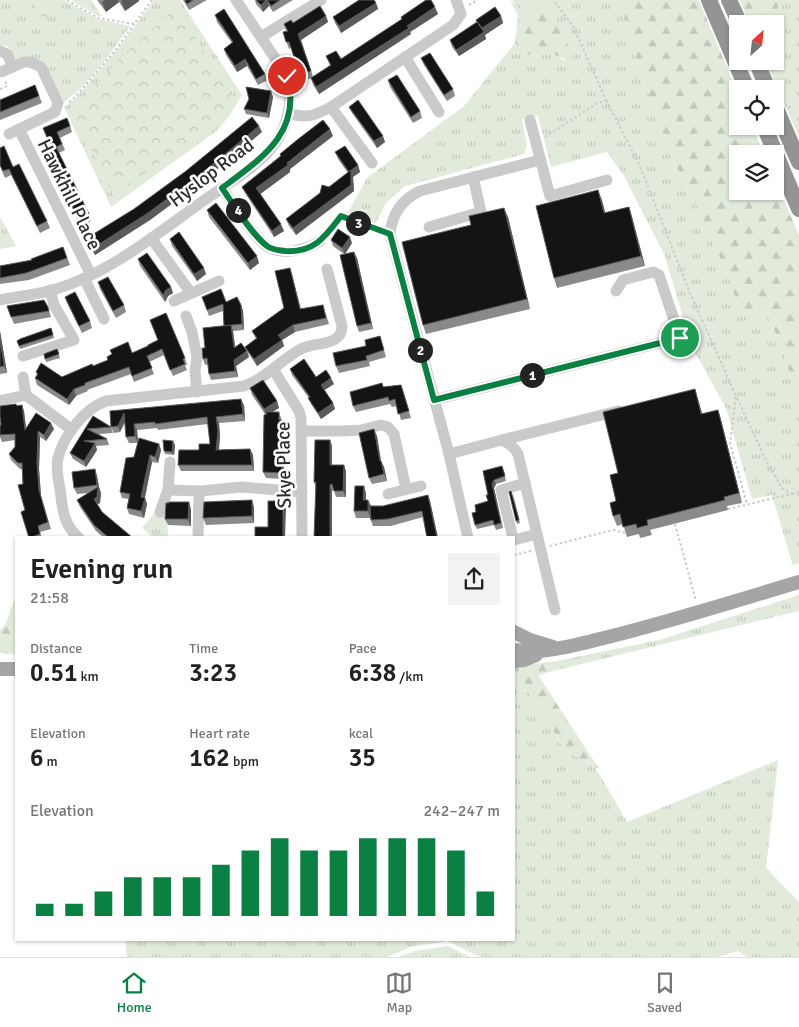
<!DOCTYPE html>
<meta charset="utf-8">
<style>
body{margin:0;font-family:Signika,sans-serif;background:#f2f2f2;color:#222;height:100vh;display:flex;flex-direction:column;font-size:19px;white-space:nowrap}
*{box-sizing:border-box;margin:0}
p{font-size:16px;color:#767676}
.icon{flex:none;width:28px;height:28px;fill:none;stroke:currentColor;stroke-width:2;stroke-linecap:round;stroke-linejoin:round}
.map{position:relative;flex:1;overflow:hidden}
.sheet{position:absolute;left:15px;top:536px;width:500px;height:405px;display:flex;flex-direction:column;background:#fff;border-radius:0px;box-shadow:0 1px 4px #0004}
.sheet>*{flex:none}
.needle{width:32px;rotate:27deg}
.tools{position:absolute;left:729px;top:15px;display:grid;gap:10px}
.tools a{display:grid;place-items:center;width:55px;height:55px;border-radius:0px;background:#fff;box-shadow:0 1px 4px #0004;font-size:25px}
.pin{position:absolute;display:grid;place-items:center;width:42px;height:42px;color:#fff;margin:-21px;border:2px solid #fff;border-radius:50%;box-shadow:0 1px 5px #0007}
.km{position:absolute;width:25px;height:25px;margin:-12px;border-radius:50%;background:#222;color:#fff;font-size:14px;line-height:25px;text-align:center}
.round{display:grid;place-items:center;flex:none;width:52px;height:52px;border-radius:0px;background:#f2f2f2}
.overview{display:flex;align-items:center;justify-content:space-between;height:85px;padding:0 15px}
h1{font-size:28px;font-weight:600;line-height:38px}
.metrics{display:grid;grid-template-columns:repeat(3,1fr);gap:8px;height:85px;padding:5px 15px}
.metrics div{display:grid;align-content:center}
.metrics b{font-size:25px;font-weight:600}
.metrics small{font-size:14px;font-weight:400}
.metrics p{font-size:14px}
.chart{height:140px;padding:10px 15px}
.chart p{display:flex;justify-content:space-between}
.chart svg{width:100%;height:90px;margin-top:5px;stroke:#0b8043;stroke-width:6}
.menu{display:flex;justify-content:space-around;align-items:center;height:70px;border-top:1px solid #e0e0e0;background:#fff;font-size:14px;color:#767676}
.menu a{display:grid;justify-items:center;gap:2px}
.menu .on{color:#0b8043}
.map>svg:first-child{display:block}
</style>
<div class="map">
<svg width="799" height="957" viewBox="0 0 799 957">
<defs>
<pattern id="grass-tufts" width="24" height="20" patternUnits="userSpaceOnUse" patternTransform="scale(1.25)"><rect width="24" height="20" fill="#e1eadb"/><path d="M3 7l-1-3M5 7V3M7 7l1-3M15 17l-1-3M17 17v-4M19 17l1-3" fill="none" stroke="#c1c9bc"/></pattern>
<pattern id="forest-firs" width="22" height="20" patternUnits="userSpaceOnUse" patternTransform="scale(1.25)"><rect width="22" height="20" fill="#e1eadb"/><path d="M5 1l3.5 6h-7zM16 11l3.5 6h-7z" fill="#c1c9bc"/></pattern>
<pattern id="park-crowns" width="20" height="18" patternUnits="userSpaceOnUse" patternTransform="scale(1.25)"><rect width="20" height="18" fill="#e1eadb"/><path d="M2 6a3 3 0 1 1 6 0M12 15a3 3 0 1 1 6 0" fill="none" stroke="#c1c9bc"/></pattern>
</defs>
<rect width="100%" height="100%" fill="#fff"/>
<g fill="url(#grass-tufts)">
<path d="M0,0h64l33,19 33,7c-17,24 -43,62 -68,77l-12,-30 -34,-14 -4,-4 -4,-9h-8z"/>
<path d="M71,0h20l11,16h-4z"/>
<path d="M154,0h26l62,95 -11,18 -13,17 -107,77 -47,-100 11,-8 41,-48z"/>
<path d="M512,0h108l19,67 27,77 64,135 8,29 8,5 13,-1 8,2 19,44 8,37 5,7v161l-6,3 -21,-71 -20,4 -26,-91 -35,-63 -26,-89 -41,-80 -17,-24 -56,15 -13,-51 -16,3 5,27 -3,8 -119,32 -19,17 -12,24 -28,-11 21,-38 97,-72 51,-63 14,12 23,-1 13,7 -23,-60 -12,12 -13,-6z"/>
<path d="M776,0h23v137l-33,-76h9v-25l10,-1z"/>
<path d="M0,217l16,29 -16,3z"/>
<path d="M155,512l12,5 1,20h-15l-11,-9z"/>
<path d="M799,595v16l-238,58 -4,-8 102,-21z"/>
<path d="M528,691l37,59 30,17 32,55 151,-62 -12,108 33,34v55h-52l-9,-6 -21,6h-237l-33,-16 -36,6 -24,10h-260l-2,-17h389v-247z"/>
<path d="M448,946l22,11h-71l15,-6z"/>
</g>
<g fill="url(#forest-firs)">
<path d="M510,0l7,7 13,6 12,-12 7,2 24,53 -1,6 -20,-8 -23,1 -14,-12 3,-27z"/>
<path d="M620,0h79l38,92 1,34h14l12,28h-26v37h37v-11l24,55v167l-5,-7 -8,-37 -19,-44 -8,-2 -13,1 -8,-5 -8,-29 -64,-135 -27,-77z"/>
<path d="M740,0h36l10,35 -11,1v-12c-28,0 -25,2 -35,-24z"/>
<path d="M16,595v59l-16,-1v-23l5,-5z"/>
<path d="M557,661l4,8 -23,6 61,94 -34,-19 -37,-59 -14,2v-27z"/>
</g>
<g fill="url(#park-crowns)">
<path d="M52,0c0,7 1,12 -5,17h-6l-5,-6 -2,-11z"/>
<path d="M176,8l57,88 -13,24 -106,76 -41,-86 47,-52z"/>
</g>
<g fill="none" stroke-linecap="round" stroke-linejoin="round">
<g stroke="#cacaca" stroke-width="2" stroke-dasharray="2.5 2.5" stroke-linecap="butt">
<path d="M67,0l31,18 36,6 18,-24"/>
<path d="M469,5l9,-5"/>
<path d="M0,89l7,-3 -2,-5"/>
<path d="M606,100l33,64 51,129 46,103 -6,47 17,61"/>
<path d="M69,102l5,-4 41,-47 19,-27"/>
<path d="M545,137l51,-33 10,-4 -33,-74 -20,-26"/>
<path d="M327,235l14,-18 40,14"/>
<path d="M792,494l7,-2"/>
<path d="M728,509l64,-15 -10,-6 -13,-22 -33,-70"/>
<path d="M675,524l21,77"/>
<path d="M550,546l63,-16 13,3"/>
<path d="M514,555l17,-4"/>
</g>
<g stroke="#cacaca" stroke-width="11">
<path d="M261,37l60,-37"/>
<path d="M0,51l7,3 6,13"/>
<path d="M405,57l34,55"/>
<path d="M1,72l23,-10h6l11,5 17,36 -3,9 -46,22"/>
<path d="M331,107l41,56"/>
<path d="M289,114c19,4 25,2 42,-7l122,-82 8,-11 -5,-14"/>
<path d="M530,120l20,76 57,-16"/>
<path d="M19,129l72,146"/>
<path d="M222,188c13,18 27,43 43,57 16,12 41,5 55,-4"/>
<path d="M429,227l52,-15 -8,-35"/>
<path d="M151,238l40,55"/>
<path d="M84,278l20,41"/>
<path d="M0,300c18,-4 38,-5 56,-11 56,-17 103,-57 150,-90 23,-16 55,-34 70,-57 13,-19 17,-43 11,-66l-51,-76"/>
<path d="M174,301l45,-20"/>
<path d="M186,316l6,16 5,25 -2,14 2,21"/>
<path d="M23,356l51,-16 -20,-35 -4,-15"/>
<path d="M273,369l26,42 2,7 1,120"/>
<path d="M26,395l46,35"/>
<path d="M3,400l23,-5 -3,-18"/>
<path d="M434,400l246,-62 -21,-63 -6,-3 -30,8 -7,11"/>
<path d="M302,431h40l19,-1 20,-5 7,2 6,7 12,55"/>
<path d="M502,440l116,-29"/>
<path d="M449,454l53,-14c8,3 12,7 16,14l37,156"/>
<path d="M168,490l33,1 40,-4 61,5"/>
<path d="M388,494l33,-8"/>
<path d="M160,512l8,-22 2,-28"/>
<path d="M79,538c-14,-12 -16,-25 -18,-41 -1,-12 -6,-27 -3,-39 6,-23 26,-49 48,-57l138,-15c22,-7 38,-28 59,-38 14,-6 39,-2 39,-22l-15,-57"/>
<path d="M198,538l1,-47"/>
<path d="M468,538l-19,-84 -59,-220c2,-20 11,-34 30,-43l120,-31"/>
<path d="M513,538l-12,-48 24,-7"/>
<path d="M514,540l23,-6"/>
</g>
<g stroke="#a5a5a5" stroke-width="14">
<path d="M514,632l16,8 23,7"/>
<path d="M514,650c29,5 65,-6 94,-13 64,-16 127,-36 191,-55"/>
<path d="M514,661l10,-1 12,-5"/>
<path d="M0,669h16"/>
</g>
<g stroke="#949494" stroke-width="16">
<path d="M709,0l38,89"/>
<path d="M729,0l11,24"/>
<path d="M756,61l12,28"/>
<path d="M775,106l24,56"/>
<path d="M764,126l35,83"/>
</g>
</g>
<g fill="#8a8a8a">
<path d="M97,0h42v1l-14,10 -6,-9 -13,10z"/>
<path d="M183,0h24l-18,10z"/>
<path d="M255,0h38l-20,12 -4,-6 -6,6 -7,-8z"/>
<path d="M376,3l2,6 -37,24 -6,-10 -2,-6z"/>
<path d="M438,14l-28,18 1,2 -92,60 -6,-9 -2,-7h1l-10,3 -11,-33 -2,1 -6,-17 3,-1 -2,-7 9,-1 33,-7 2,6 -27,18 12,37 17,-11 -4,-10 15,3 61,-40 -1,-2z"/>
<path d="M215,15l50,59 3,6 -10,5 -11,-19 -10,6 -11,-17 -2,-6 8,-6 -15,-21z"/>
<path d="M501,16l2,7 -18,12 1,4 -27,17 -7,-9 -2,-7 27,-17 -1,-3z"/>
<path d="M421,58l32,31 2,7 -8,5 -23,-36z"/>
<path d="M388,80l32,31 2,7 -9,5 -23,-36z"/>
<path d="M35,85l7,18 -42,17v-20z"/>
<path d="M273,97l-4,21 -23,-4 -2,-5 5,-10z"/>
<path d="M349,107l36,35 -8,6 -25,-35z"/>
<path d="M70,126l2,6 -12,6 5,12 -6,3 30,61 2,6 -2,2 1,2 -8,5 -36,-77 6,-3 -9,-21z"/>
<path d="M262,132l-58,48 -54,40 -55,35 -6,-10 -2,-7z"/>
<path d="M333,136l-43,33v3l-30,22 24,37 -10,6 -29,-44 -3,-6 38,-31v-2z"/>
<path d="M0,148l47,73 3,7 -10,5 -29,-58 -6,3 -5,-12z"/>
<path d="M335,152l23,13 2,7 -7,5 1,14 -58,44 -7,-9 -3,-7 62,-46 -10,-14z"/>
<path d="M598,190l7,23 27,4 13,49 -88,22 -3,-10z"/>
<path d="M207,210l52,53 -9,7 -41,-53z"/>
<path d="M508,217l22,92 -104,25 -3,-9z"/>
<path d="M170,239l36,35 -9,7 -25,-35z"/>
<path d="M331,240l21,3 -7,11 12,4 16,71 -14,3 -2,-6 -13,-72 -11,-8z"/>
<path d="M63,247l7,18 -41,15 -29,4v-18l31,-5z"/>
<path d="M138,259l33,28 2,6 -5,3 -3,6 -25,-36z"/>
<path d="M290,268l11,41 22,-4 6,19 -34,8 -13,8 2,6 -27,20 -9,-13 -3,-6 11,-8 -4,-8 32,-23z"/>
<path d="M98,282l26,23 2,7 -10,6 -16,-29z"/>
<path d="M65,297l25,24 2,7 -10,5 -15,-30z"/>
<path d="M202,297l39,8 2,6 1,19 -11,1 2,16 14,10 -13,9 2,11 -27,3 -2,-6 -1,-10 -3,1 -2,-6 2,-11 19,-22 -1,-15 -14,5z"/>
<path d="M7,306l41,1 3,10 -37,7z"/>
<path d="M51,328l3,10 -34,11 -3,-8z"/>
<path d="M0,331l7,42 -7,1z"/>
<path d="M380,336l6,21 -17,5 1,4 -31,7 -3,-7z"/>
<path d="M158,340l27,18 2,7h-2l2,5 -14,6 -9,-21 -15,7 5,12 -20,8 -3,-8 -44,16 1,1 -12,5 -7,9 -32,-20 -2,-7 2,-2 -1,-4 26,5 70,-24 16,-7z"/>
<path d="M57,349l3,9 -14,4 -2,-8z"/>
<path d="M290,369l26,8 18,7 -10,6 9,13 2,6 -14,10 -10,-15 -2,-6 -17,-23z"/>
<path d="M382,383l2,4 17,-2 10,33 -10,2 -4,-14 -5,1 -2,-3 -34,8 -3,-6z"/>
<path d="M250,388l27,13 2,7 -7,4h7l5,15v52l-18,-1 -3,-6 2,-58 -13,-19z"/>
<path d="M698,399l4,15 19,6 21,83 -15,3 1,4 -78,20 2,5 -12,3 -1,-4 -12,3 -4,-13 -6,2 -4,-10 3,-15 2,-28z"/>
<path d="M22,405l2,6 2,17 28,1 -8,12 -6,-4 -1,32 2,27 10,33 -11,3 2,6h-13l-4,-28 -3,-41h-2l-9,-9 -2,-6 6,-7v-7l-13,2 -2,-5v-12h1l16,-19z"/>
<path d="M244,405l1,16 -26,2 1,13 -1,14 31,-1 3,6 1,16h-73l-3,-6 32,-21 -2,-20 -50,6 -1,-2 -20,2 1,12 21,2 2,6 -3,13 -6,-1 -7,36 2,6 -3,14 -15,-4 -2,-6 2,-9 -7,-1 -2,-6 14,-35 4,-14h-9l-3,-6 -1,-15 -5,10 -6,1 -3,-6 -1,-16z"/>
<path d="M93,416l18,11 2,6 -14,1 8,5 2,6 -13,1 1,4 -11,17 -13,-8 -3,-6z"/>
<path d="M377,436l4,25 3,6 3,14 -15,3 -3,-6z"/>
<path d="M330,440l2,6v19l14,6v26h-10l-2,-6 -18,-3 -2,-6z"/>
<path d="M175,445l-1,10 -9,-1 -1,-3z"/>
<path d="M95,469l2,7 2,11 2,6 -1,10 -3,1 5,8 31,26h-29l-8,-7 -16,-24 -3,-7 12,-7 -12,1 -3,-6z"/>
<path d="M483,471h21l2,10 -10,3 -2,4 9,40 -7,2 -2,-5 -17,4 -2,-4 1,-13 12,-11v-6z"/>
<path d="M366,493v7h2l3,6h12l47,-5 8,37h-11l-4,-21 -32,9h-18l-3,-8h-14l-2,-7z"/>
<path d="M513,494l7,29 -3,1 -1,-3z"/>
<path d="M169,503l22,6v17l-23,-1 -3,-6z"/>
<path d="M254,507v16l-48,2 -3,-7z"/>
</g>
<g fill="#5a5a5a">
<path d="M105,0h13l1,2 -13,10 -4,-10z"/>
<path d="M122,0h17v1l-14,10 -4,-10z"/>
<path d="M266,0h1l2,6 -6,6 -2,-7z"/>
<path d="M376,3l2,6 -37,24 -2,-7z"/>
<path d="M435,7l3,7 -28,18 1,2 -92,60 -3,-7z"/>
<path d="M326,16l2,6 -27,18 12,37 -15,-43z"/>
<path d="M501,16l2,7 -18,12 -3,-7z"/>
<path d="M484,32l2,7 -27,17 -3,-6z"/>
<path d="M245,59l2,7 -10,6 -2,-6z"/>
<path d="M271,91l2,6 -4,21 -2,-5z"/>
<path d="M259,126l3,6 -58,48 -54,40 -55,35 -2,-7z"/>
<path d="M330,129l3,7 -43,33v3l-31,23 -3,-7 31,-25z"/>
<path d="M383,136l2,6 -8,6 -3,-7z"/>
<path d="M358,165l2,7 -7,5 1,14 -58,44 -3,-7 58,-43 -2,-13z"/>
<path d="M598,190l4,10 6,23 -4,-10z"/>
<path d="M629,207l3,10 13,49 -4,-10z"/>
<path d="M504,208l4,9 22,92 -3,-10z"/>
<path d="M281,224l3,7 -10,6 -2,-6z"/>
<path d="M350,237l2,6 -7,11 -3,-6z"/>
<path d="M354,252l3,6 16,71 -2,-6z"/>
<path d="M257,256l2,7 -9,7 -2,-7z"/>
<path d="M204,268l2,6 -9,7 -3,-7z"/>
<path d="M290,268l2,6 10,41 -2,-6z"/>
<path d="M171,287l2,6 -5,3 -3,6 -2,-7 3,-5z"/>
<path d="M241,305l2,6 1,19 -2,-6z"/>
<path d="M231,325l2,6 3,22 -2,-5z"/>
<path d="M293,325l2,7 -13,8 2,6 -27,20 -3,-7 24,-24z"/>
<path d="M0,331l7,42 -3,-7 -4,-27z"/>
<path d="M247,351l2,6 -13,9 2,11 -3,-6 -1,-11z"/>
<path d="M331,378l3,6 -11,7 -2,-6z"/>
<path d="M74,389l2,7 -7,9 -2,-6z"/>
<path d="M695,389l3,10 7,25 -4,-10z"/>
<path d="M241,399l3,6 1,16 -2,-7z"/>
<path d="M277,401l2,7 -12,7 -2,-3 1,4 -2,-7z"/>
<path d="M333,403l2,6 -14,10 -3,-6z"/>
<path d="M22,405l2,6 3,25 -2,-6z"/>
<path d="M718,410l3,10 21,83 -3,-10z"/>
<path d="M124,413l2,6 -6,13 -2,-6z"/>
<path d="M216,417l3,6 1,13 -2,21 -2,-7z"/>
<path d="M282,420l2,7v52l-2,-6z"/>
<path d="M51,423l3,6 -8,12 -2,-6z"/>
<path d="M134,424l3,6 1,13 -3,-7z"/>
<path d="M374,429l3,7 5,32 -2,-7z"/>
<path d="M38,431l2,6 -1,32 2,27 10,33 -12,-39 -2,-27z"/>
<path d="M330,440l2,6v25l-2,-6z"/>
<path d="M173,441l2,4 -1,10 -2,-3z"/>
<path d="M95,443l2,7 -11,17 -2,-6z"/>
<path d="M159,444l2,6 -3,13 -3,-6z"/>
<path d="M250,449l3,6 1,16 -2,-6z"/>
<path d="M150,455l2,7 -8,39 1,-3 2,6 -3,14 -3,-7v-14z"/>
<path d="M381,461l3,6 3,14 -3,-7z"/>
<path d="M344,465l2,6v26l-3,-6z"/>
<path d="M95,469l2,7 2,11 2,6 -1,10 -4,2 -2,-6 4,-10 -1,-4z"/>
<path d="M494,480l2,4 -2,4 9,40 -11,-44z"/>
<path d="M330,485l2,6v47h-2z"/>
<path d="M364,486l2,7v13l-3,-6z"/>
<path d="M428,495l2,6 8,37h-1z"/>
<path d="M252,500l2,7v16l-2,-7z"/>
<path d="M368,500l3,6 -1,12 -2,-7z"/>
<path d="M283,501l3,6 -1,31h-2z"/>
<path d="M189,502l2,7v17l-3,-7z"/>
</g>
<g fill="#141414" stroke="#5a5a5a">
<path d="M185,0h8l-6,4z"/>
<path d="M256,0h10l-5,5z"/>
<path d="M267,0h13l-9,6z"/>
<path d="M359,0h15l2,3 -37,23 -6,-9z"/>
<path d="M426,0h5l4,7 -28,19 2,2 -93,59 -5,-9 20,-13 -5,-9 10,-5 5,8 61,-40 -1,-2z"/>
<path d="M320,6l6,10 -28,18 13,37 -11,3 -11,-32h-3l-3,-10 5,-1 -4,-7 7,-4 2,3z"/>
<path d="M495,7l6,9 -19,12 -6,-8z"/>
<path d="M224,9l41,65 -9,5 -11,-20 -10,7 -11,-17 9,-7 -18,-27z"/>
<path d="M477,22l7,10 -28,18 -6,-10z"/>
<path d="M430,53l23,36 -9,6 -23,-37z"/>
<path d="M397,75l23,36 -9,6 -23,-37z"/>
<path d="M35,85l4,11 -39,16v-12z"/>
<path d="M246,87l25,4 -4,22 -23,-4 5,-10z"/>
<path d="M358,100l25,36 -9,5 -25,-34z"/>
<path d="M252,117l7,9 -57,47 -54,40 -55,35 -6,-10 47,-29 52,-38z"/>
<path d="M67,118l3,8 -13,6 5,12 -6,3 33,67 -3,2 2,2 -8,4 -34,-70 6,-3 -9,-21z"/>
<path d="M323,120l7,9 -43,34 1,2 -32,23 25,36 -9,7 -30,-44 39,-31 -1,-2 17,-14z"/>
<path d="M4,146l9,21 6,-3 28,57 -10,5 -28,-57 -6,2 -3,-6v-17z"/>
<path d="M345,146l13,19 -9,7 -14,-20z"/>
<path d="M351,170v15l-58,43 -7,-9 34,-26 2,-8 7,2z"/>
<path d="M598,190l6,23 25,-6 12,49 -87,22 -18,-72z"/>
<path d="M216,203l41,53 -9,7 -41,-53z"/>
<path d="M504,208l23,91 -104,26 -21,-83 69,-17 -2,-9z"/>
<path d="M338,229l12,8 -8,11 -11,-8z"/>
<path d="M179,232l25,36 -10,6 -24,-35z"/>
<path d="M63,247l4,11 -41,15 -26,5v-12l32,-6 -1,-1z"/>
<path d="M354,252l17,71 -14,3 -17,-71z"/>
<path d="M147,253l24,34 -5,3 -3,5 -25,-36z"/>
<path d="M290,268l10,41 23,-4 3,13 -33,7 -15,10 4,5 -28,19 -9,-12 12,-9 -5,-7 32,-23 -9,-37z"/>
<path d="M108,277l16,28 -11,6 -15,-29z"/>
<path d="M221,289l5,13 11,-5 4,8 1,19 -18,2 -1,-22 -16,6 -5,-13z"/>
<path d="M75,292l15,29 -11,5 -14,-29z"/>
<path d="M44,300l4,7 1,4 -38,6 -4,-11z"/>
<path d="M166,313l19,45 -2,1 2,5 -15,6 -8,-21 -15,7 5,12 -20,8 -3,-9 -44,16v2l-11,4 -7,10 -32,-21 3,-4 -2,-2 5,-9 21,14 30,-13 1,2 15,-6 -1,-3 5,-3 -2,-4 18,-8 4,11 16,-7v-1l10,-5 -8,-20z"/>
<path d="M231,325l3,23 7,-5 6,8 -13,9 1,11 -26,3 -2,-16 -4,1 -1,-11h3l-2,-20z"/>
<path d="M51,328l2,7 -34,11 -2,-5 3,-2z"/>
<path d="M380,336l4,14 -18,6 1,4 -31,6 -3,-13 33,-7 -1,-6z"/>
<path d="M0,339l4,27 -4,1v-20h1h-1z"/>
<path d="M57,349l2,5 -14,5 -1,-5z"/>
<path d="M304,359l12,18 10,-7 5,8 -10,7 12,18 -15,10 -10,-15 2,-1 -20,-28z"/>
<path d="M263,380l14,21 -13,8 -14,-21z"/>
<path d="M382,383l1,4 18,-2 8,26 -11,3 -3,-15 -6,2 -1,-4 -35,9 -3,-14z"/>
<path d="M695,389l6,25 17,-4 21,83 -15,4 1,3 -78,20 1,5 -11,3 -1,-4 -13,3 -3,-13 -7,2 -3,-13 6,-2 -6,-26 8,-2 -15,-61z"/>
<path d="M241,399l2,15 -27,3 2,13 -2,20 34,-1 2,16h-74l1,-15h20v-6h11l-3,-27 -52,7v-2l-21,2 1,12 -9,1 -2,-24 -6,13 -7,1 -1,-16z"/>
<path d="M16,404l1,2 5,-1 3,25 11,-17 15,10 -7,12 -6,-4 -1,32 2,27 9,32 -10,4 2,8 -11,4 -8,-26 4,-2 -7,-25 5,-1 -1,-21h-4l-9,-9 6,-7v-13l-15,1v-10h1l-1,-9v-10z"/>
<path d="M265,412h14v8h3v53l-19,-1 1,-57 3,-1z"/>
<path d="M93,416l18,11 -24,2 20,10 -23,2 11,2 -11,18 -14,-8z"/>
<path d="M374,429l6,32h1l3,13 -15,4 -10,-45z"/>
<path d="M139,438l20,6 -4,13 -5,-2 -9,42 4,1 -4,13 -14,-3 3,-14 -10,-2 6,-34 8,-1z"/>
<path d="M163,440l10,1 -1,11 -8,-1z"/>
<path d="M315,440h15v25h14l-1,26h-9l-2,-7 -2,1v53h-16l2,-56h-2z"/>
<path d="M502,466l3,10 -11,4 -2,4 9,39 -7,2 -1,-5 -18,5 -3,-12 4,-1 -1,-7 13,-4 -2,-6h2l-5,-24z"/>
<path d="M95,469l2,16 -23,3 -2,-16z"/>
<path d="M355,486h9l-1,14h5v11h-14z"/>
<path d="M98,487l-1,10 -3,2 8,13 31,26h-24l-15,-13 -17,-25z"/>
<path d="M511,491l8,29 -3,1 -7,-29z"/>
<path d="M428,495l9,43h-10l-5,-27 -34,8 -17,1 -1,-14h13z"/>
<path d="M252,500v16l-49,2 1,-16z"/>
<path d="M268,501h15v37h-28v-11h13z"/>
<path d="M169,502h20l-1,17h-23l1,-16h3z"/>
</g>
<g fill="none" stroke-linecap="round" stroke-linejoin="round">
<defs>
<path id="route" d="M287,76c16,56 -26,83 -65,112 11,16 30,47 45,58 5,4 12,4 18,5 29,2 40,-14 56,-35l49,18 44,166 246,-62"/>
</defs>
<use href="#route" stroke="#fff" stroke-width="10"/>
<use href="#route" stroke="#0b8043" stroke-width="6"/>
</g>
<g text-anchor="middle" stroke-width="5" stroke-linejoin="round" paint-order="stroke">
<g font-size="19" fill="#2d2d2d" stroke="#fff">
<text transform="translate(211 172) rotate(-37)" y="7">Hyslop Road</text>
<text transform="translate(70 194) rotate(64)" y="7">Hawkhill Place</text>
<text transform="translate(283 465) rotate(-91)" y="7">Skye Place</text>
</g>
</g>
</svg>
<div class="tools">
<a><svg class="needle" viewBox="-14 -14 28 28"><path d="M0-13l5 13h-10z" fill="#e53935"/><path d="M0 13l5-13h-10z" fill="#767676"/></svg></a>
<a><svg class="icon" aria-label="locate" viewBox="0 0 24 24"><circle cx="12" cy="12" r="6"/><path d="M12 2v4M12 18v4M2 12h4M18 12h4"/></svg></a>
<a><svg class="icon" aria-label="layers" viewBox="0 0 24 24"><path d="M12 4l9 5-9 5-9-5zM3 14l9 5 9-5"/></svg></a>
</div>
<div class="pin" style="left:680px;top:338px;background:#1e9e55"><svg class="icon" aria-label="arrive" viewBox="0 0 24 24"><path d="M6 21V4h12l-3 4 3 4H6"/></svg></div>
<div class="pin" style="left:287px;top:76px;background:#d93025"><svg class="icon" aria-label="check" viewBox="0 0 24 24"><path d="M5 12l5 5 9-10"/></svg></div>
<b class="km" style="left:532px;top:375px">1</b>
<b class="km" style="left:420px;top:350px">2</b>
<b class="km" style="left:358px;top:223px">3</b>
<b class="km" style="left:238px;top:210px">4</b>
<section class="sheet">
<div class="overview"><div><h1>Evening run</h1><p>21:58</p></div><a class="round"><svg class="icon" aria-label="share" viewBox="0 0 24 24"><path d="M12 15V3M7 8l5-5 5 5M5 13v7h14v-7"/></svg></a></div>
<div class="metrics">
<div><p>Distance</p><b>0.51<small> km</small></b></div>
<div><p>Time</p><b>3:23</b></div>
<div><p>Pace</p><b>6:38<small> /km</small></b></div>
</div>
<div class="metrics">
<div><p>Elevation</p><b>6<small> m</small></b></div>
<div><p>Heart rate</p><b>162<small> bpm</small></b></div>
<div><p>kcal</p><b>35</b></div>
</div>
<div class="chart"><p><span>Elevation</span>242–247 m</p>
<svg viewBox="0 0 160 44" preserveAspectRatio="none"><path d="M5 44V38M15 44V38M25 44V32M35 44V25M45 44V25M55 44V25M65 44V19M75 44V12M85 44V6M95 44V12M105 44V12M115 44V6M125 44V6M135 44V6M145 44V12M155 44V32"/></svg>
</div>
</section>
</div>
<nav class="menu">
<a class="on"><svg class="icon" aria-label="home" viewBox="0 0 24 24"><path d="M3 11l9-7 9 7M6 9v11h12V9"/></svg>Home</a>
<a><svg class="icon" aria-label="map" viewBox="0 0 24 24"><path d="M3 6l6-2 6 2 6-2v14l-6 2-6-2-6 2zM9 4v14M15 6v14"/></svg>Map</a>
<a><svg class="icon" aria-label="saved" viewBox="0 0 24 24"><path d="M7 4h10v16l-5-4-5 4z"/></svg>Saved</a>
</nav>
